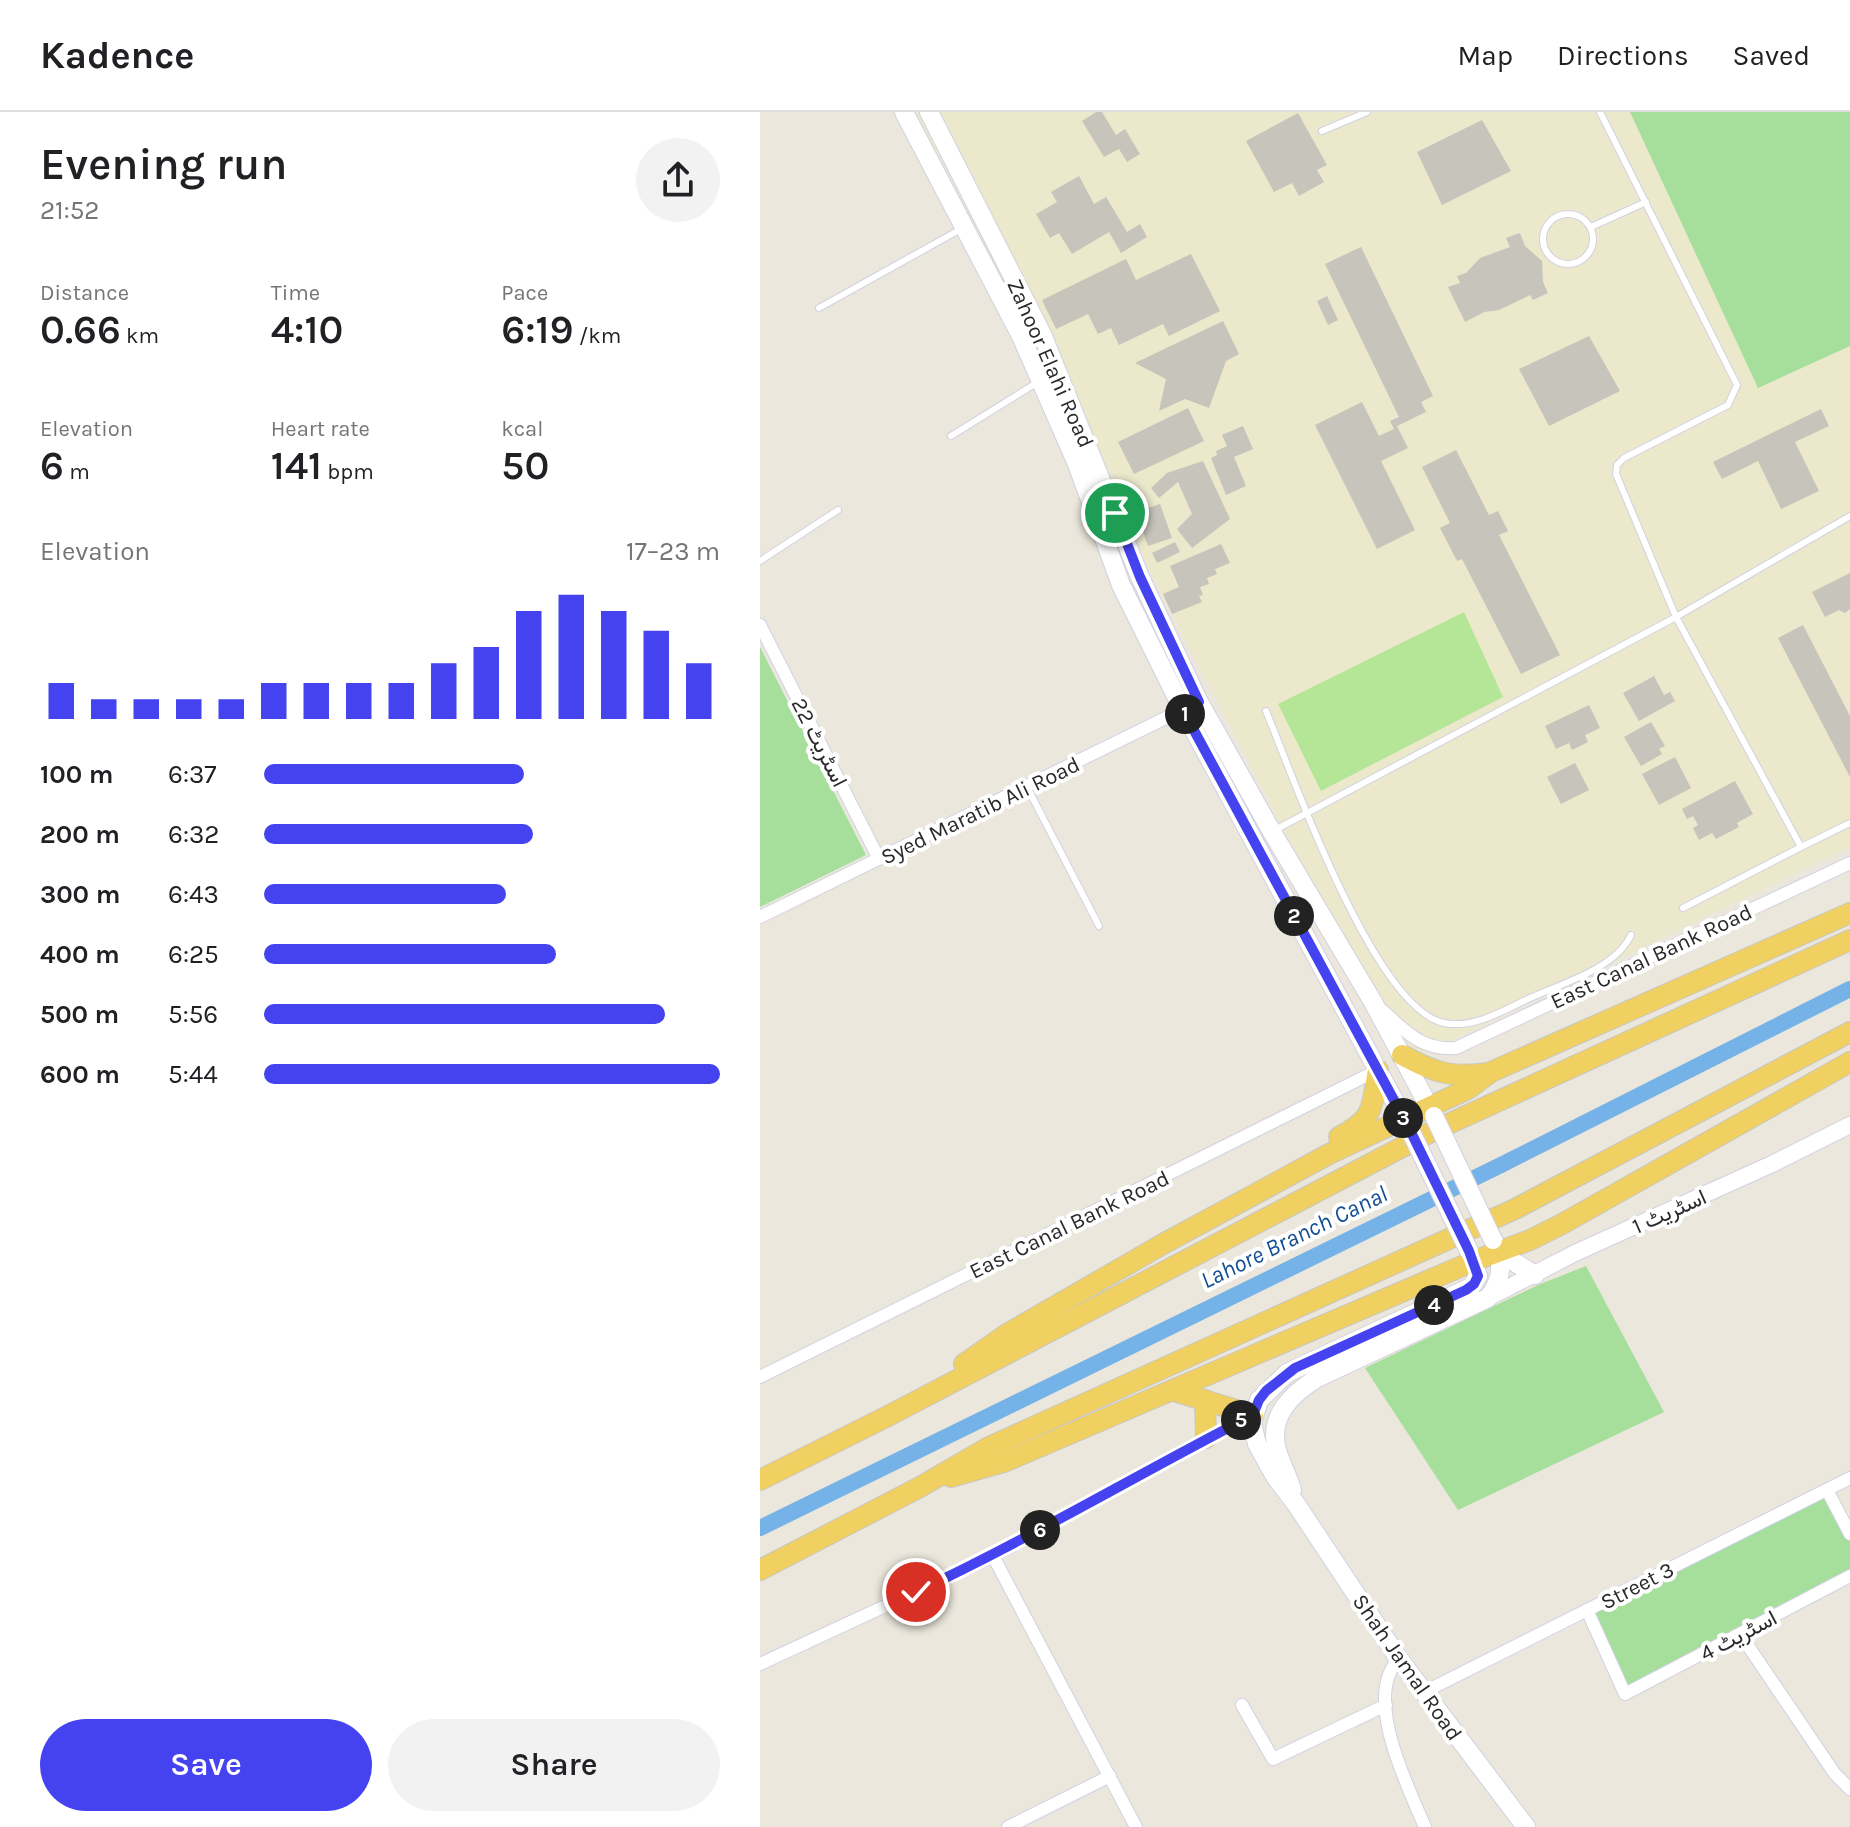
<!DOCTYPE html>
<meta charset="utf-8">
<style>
body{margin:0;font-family:Karla,Vazirmatn,sans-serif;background:#f2f2f2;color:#202124;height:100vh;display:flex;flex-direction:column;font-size:30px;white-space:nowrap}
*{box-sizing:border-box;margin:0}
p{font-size:26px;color:#757577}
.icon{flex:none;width:44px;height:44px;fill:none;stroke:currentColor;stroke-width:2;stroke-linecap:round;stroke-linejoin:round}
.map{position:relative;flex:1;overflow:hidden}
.drawer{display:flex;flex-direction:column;background:#fff;width:760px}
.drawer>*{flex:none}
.pin{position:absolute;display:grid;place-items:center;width:68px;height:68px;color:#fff;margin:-34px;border:4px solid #fff;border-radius:50%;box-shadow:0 2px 8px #0007}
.km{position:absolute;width:40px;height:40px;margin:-20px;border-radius:50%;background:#222;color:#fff;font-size:22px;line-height:40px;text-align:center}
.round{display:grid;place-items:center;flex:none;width:84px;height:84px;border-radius:42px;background:#f2f2f2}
.summary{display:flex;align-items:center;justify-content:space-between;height:136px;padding:0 40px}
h1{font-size:44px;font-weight:600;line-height:60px}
.stats{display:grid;grid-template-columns:repeat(3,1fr);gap:12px;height:136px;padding:8px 40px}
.stats div{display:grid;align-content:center}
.stats b{font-size:40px;font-weight:600}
.stats small{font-size:22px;font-weight:400}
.stats p{font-size:22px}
.chart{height:224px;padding:16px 40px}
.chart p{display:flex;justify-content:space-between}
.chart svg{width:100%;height:144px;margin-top:8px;stroke:#4543f0;stroke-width:6}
.primary-button{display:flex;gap:16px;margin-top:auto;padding:16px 40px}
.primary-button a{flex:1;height:92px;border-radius:48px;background:#4543f0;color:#fff;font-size:32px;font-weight:600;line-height:92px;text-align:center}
.primary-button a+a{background:#f2f2f2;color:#202124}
ul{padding:0 40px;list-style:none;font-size:26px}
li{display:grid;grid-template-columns:128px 96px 1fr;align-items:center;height:60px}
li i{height:20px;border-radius:10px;background:#4543f0}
header{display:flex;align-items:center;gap:48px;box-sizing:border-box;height:112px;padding:0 40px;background:#fff;border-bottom:2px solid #e0e0e0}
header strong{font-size:38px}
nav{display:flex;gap:44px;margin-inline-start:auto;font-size:28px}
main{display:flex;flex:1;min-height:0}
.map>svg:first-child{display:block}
</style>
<header>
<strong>Kadence</strong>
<nav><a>Map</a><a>Directions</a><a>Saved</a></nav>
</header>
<main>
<section class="drawer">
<div class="summary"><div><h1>Evening run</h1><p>21:52</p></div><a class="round"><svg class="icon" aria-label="share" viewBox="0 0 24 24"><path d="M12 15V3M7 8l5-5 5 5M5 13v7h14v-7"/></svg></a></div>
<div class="stats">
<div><p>Distance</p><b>0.66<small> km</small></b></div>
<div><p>Time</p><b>4:10</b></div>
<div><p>Pace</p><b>6:19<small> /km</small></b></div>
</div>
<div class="stats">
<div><p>Elevation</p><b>6<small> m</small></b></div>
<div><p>Heart rate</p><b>141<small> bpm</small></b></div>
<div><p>kcal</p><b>50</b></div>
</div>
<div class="chart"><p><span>Elevation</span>17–23 m</p>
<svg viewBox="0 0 160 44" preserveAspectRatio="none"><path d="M5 44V33M15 44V38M25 44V38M35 44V38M45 44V38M55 44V33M65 44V33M75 44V33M85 44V33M95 44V27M105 44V22M115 44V11M125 44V6M135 44V11M145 44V17M155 44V27"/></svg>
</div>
<ul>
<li><b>100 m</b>6:37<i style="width:57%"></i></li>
<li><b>200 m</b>6:32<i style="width:59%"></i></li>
<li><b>300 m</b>6:43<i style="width:53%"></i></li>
<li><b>400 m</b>6:25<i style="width:64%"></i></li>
<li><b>500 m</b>5:56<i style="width:88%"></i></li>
<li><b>600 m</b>5:44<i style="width:100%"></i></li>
</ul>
<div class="primary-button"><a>Save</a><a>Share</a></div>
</section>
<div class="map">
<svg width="1090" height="1715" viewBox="0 0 1090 1715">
<rect width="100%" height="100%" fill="#ebe7dc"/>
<path fill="#ece8cc" d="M153,0h937v735l-446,216z"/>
<g fill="#a5df9b">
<path d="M870,0h220v234l-92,42z"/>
<path d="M0,535l106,208 -106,52z"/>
<path d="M826,1154l78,146 -206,98 -93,-142 173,-83z"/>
<path d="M1067,1378l23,43v43l-225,118 -38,-84z"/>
</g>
<path fill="#b5e697" d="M704,500l39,85 -182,94 -43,-87z"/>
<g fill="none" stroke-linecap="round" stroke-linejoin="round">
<path stroke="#74b2e8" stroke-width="16" d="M0,1416l741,-363 349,-176"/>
</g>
<g fill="#c6c4bb">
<path d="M336,0h6l14,23 9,-6 15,25 -13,8 -8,-13 -15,8 -22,-36z"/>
<path d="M538,1l29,52 -10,5 7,12 -25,14 -7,-13 -18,9 -28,-51z"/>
<path d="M722,8l29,51 -69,34 -25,-53z"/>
<path d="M319,64l15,28 12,-7 21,35 13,-8 7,13 -26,16 -12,-21 -37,22 -13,-21 -9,5 -14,-24 21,-12 -6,-10z"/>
<path d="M760,121l5,13 17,15 1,21 5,11 -15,7 -3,-5 -31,15 -15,2 -19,10 -17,-35 12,-4 -3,-7 9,-3 14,-15 30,-11 -4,-9z"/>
<path d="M601,135l72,149 -12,6 5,10 -29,14 11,22 -27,13 34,69 -38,19 -62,-124 47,-23 17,34 15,-7 -4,-8 9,-4 -74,-153z"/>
<path d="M431,142l29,57 -51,25 -6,-12 -44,21 -8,-17 -13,6 -10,-20 -32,15 -14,-29 84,-41 10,21z"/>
<path d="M567,184l11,24 -10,5 -11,-24z"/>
<path d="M463,209l16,33 -13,7 -17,47 -24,-9 -26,12 7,-32 -31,-16z"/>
<path d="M829,224l31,55 -71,35 -30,-57z"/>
<path d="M428,296l16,33 -70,33 -16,-32z"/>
<path d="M1061,297l8,17 -34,16 24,49 -38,18 -23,-48 -36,18 -9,-17z"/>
<path d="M483,314l10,23 -19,8 12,29 -20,9 -15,-37 6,-3 -1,-4 11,-5 -5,-11z"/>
<path d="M696,338l33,65 9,-4 10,20 -9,4 61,120 -39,19 -59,-115 -5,2 -17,-33 10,-5 -28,-56z"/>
<path d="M443,349l27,58 -38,29 -15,-19 15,-15 -14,-32 -19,16 -8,-10 16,-15z"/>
<path d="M400,392l12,34 -24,8 -12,-34z"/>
<path d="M415,430l5,10 -23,11 -5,-10z"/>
<path d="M461,432l9,19 -15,6 2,5 -10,4 2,6 -9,3 3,8 -4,1 3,6 -30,12 -9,-20 16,-7 -9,-21z"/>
<path d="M1090,461v36l-5,4 -6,-3 -14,7 -13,-25z"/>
<path d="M1043,513l47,91v61l-72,-139z"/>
<path d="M894,564l10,19 6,-3 5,9 -36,20 -16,-28z"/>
<path d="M829,593l11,23 -15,7 3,7 -16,8 -3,-7 -13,6 -11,-23z"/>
<path d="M891,610l14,24 -6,3 3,5 -21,12 -17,-29z"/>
<path d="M915,645l16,31 -32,17 -17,-31z"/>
<path d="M815,651l14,27 -28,14 -14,-27z"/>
<path d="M975,669l18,33 -16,9 2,4 -23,12 -4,-6 -13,7 -6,-12 5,-3 -5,-9 -6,3 -5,-10z"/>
</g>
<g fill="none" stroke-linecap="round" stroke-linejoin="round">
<defs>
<g id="service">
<path d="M840,0l137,273 -9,20 -104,53 -7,7 -1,9 60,143 125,230 49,-24"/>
<path d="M562,19l45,-19"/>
<circle cx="808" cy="127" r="25"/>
<path d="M831,115l55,-25"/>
<path d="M59,196l142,-79"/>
<path d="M191,324l87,-54"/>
<path d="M0,449l78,-51"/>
<path d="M506,599c27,65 108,297 178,312 30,6 60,-13 86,-25 33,-15 85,-29 101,-63"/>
<path d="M267,675l72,139"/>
<path d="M515,718l401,-213 174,-101"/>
<path d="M923,796l118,-61"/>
</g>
<g id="minor">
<path d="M0,513l119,234"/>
<path d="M0,805l428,-210"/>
<path d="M623,899c23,21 40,40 73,37l394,-185"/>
<path d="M0,1265l618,-307"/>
<path d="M1067,1378l23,44"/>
<path d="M233,1444l143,271"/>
<path d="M827,1498l38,84 225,-118"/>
<path d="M980,1522l95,140 15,15"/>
<path d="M639,1547c-37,37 9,128 26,168"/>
<path d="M0,1552l233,-108 191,-106 69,-35"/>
<path d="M664,1580l426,-214"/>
<path d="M482,1593l31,54 113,-54"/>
<path d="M248,1715l102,-51"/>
</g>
<path id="tertiary" d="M728,1186l87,-45 197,-89 78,-39"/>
<g id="secondary">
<path d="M144,0l117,224 56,128 44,121 62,125 225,416"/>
<path d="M169,0l113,222 98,243 59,125 73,130 101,170 61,114"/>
<path d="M709,1139l9,25 -7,11 -184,86 -28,27 -7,23 5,21 19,34 20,26 103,155 127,168"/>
<path d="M738,1140l37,23"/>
<path d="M532,1378c-4,-15 -13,-29 -16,-44 -6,-32 16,-52 41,-68l171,-80c15,-18 15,-36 6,-57"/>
</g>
<g id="trunk">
<path d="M642,943c33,18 49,23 87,18"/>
<path d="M579,1025c37,-20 32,-28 39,-67"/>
<path d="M204,1252l43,-30 156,-90 166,-90 139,-65 23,-17 359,-159"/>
<path d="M414,1279l79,24"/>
<path d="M445,1288l1,38"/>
<path d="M191,1365l53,-15 470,-201 56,-21 32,-16 288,-162"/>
<path d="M0,1368l128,-64 545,-285 417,-191"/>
<path d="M0,1458l160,-83 69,-40 526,-238 335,-177"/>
</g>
</defs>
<use href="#service" stroke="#d1d1e1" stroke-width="8"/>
<use href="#minor" stroke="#d1d1e1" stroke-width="14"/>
<use href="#tertiary" stroke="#d1d1e1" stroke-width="18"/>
<use href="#secondary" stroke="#d1d1e1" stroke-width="20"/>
<use href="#trunk" stroke="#c7c7c7" stroke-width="22"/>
<use href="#service" stroke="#fff" stroke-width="6"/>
<use href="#minor" stroke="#fff" stroke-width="12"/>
<use href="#tertiary" stroke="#fff" stroke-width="16"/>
<use href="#secondary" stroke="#fff" stroke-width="18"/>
<use href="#trunk" stroke="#f0d060" stroke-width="20"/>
<defs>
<g id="secondary-bridge">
<path d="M674,1004l59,124"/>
<path d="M648,1014l61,125"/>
</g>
</defs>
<use href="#secondary-bridge" stroke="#d1d1e1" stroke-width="20" stroke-linecap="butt"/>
<use href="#secondary-bridge" stroke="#fff" stroke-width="18"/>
</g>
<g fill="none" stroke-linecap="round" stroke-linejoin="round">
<defs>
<path id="route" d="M156,1480c115,-54 224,-119 337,-177l6,-15 7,-9 29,-23 171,-78 8,-6 4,-8 -9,-25 -61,-125 -225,-416 16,-8 -59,-125 -25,-64"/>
</defs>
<use href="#route" stroke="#fff" stroke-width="16"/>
<use href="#route" stroke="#4543f0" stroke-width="10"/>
</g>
<g text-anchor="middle" stroke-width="8" stroke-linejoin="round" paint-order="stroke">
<g font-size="22" fill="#292929" stroke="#fff">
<text transform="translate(291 251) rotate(66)" y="8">Zahoor Elahi Road</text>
<text transform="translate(60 630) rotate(63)" y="8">اسٹریٹ 22</text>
<text transform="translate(220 698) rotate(-26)" y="8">Syed Maratib Ali Road</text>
<text transform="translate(891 844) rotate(-25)" y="8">East Canal Bank Road</text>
<text transform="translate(909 1099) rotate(-24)" y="8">اسٹریٹ 1</text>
<text transform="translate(309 1112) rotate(-26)" y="8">East Canal Bank Road</text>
<text transform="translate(877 1473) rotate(-27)" y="8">Street 3</text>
<text transform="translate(978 1523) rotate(-28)" y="8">اسٹریٹ 4</text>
<text transform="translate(648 1555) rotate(55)" y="8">Shah Jamal Road</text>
</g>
<g font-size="24" font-style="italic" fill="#144e93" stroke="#fff">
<text transform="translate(534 1125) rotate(-26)" y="8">Lahore Branch Canal</text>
</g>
</g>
</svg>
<div class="pin" style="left:355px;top:401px;background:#1e9e55"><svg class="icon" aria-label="arrive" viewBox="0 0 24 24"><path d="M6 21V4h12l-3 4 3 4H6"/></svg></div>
<div class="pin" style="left:156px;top:1480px;background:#d93025"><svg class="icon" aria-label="check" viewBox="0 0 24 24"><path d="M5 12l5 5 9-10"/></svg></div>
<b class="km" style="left:425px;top:602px">1</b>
<b class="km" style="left:534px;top:804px">2</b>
<b class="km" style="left:643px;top:1006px">3</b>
<b class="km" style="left:674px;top:1193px">4</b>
<b class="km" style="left:481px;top:1308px">5</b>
<b class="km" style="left:280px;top:1418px">6</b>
</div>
</main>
